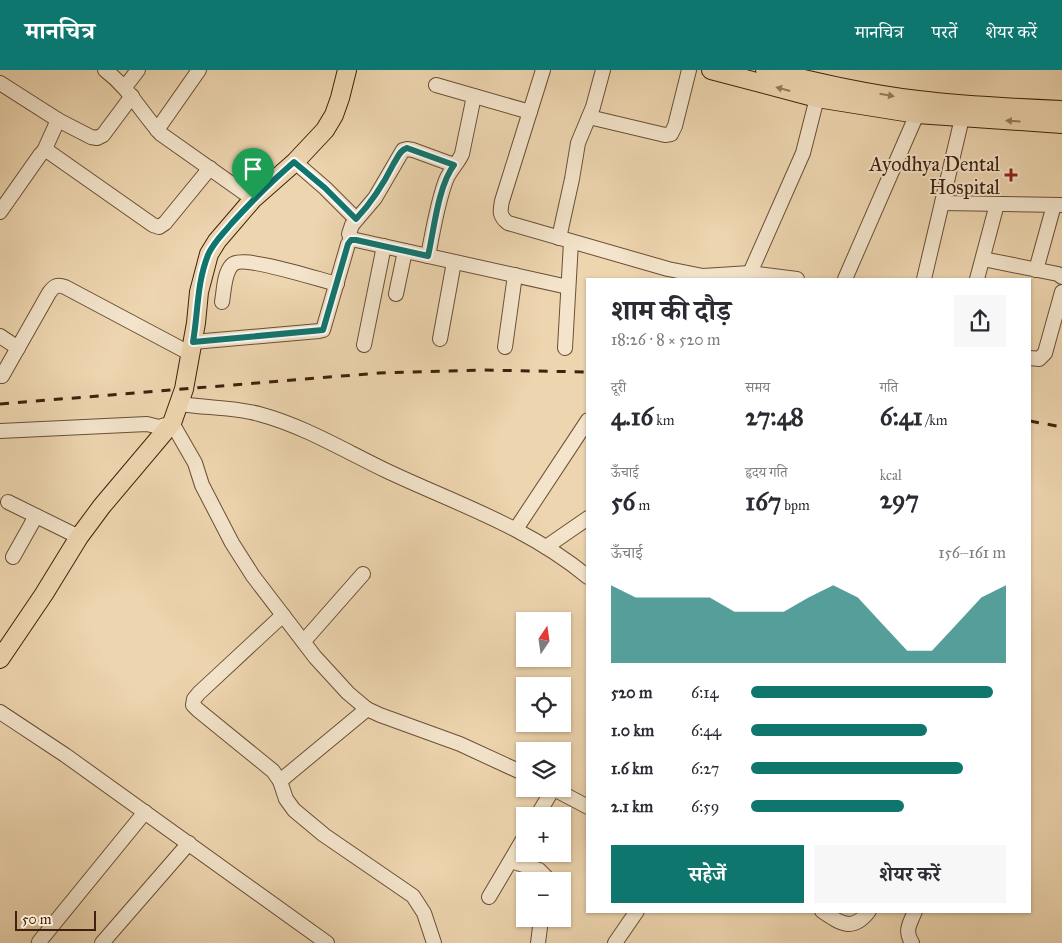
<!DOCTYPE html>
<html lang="hi">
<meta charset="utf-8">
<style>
body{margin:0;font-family:"IM FELL Great Primer","Noto Serif Devanagari",serif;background:#f7f7f7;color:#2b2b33;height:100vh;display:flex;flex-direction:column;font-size:19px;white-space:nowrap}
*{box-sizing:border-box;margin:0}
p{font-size:16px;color:#7c7c81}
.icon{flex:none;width:28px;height:28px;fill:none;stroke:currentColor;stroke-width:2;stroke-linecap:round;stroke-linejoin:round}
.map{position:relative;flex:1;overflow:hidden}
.panel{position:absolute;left:586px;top:208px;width:445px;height:635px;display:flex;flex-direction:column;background:#fff;border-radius:0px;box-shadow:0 1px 4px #0004}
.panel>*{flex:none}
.needle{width:32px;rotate:13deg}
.fabs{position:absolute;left:516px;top:542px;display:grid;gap:10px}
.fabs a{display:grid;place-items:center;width:55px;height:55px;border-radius:0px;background:#fff;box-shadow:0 1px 4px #0004;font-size:25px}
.scale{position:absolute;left:15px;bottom:12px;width:81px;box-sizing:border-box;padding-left:5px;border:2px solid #3e220e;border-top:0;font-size:14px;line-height:18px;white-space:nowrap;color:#3e220e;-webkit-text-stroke:4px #f3e4cb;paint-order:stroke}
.pin{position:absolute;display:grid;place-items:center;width:42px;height:42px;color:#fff;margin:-51px -21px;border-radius:50% 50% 50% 0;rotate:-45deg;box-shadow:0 0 5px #0007}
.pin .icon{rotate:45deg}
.round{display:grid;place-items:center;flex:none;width:52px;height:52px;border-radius:0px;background:#f7f7f7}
.head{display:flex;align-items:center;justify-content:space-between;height:85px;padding:0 25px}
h1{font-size:28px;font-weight:700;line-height:38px}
.metrics{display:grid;grid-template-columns:repeat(3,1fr);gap:8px;height:85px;padding:5px 25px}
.metrics div{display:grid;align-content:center}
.metrics b{font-size:25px;font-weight:700}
.metrics small{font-size:14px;font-weight:400}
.metrics p{font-size:14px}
.chart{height:140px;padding:10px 25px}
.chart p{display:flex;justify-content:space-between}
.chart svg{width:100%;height:90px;margin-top:5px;fill:#0f766e;opacity:.7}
.button{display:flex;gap:10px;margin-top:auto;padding:10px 25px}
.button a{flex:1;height:58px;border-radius:0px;background:#0f766e;color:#fff;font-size:20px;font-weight:700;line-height:58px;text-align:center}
.button a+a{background:#f7f7f7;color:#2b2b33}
ul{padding:0 25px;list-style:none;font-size:16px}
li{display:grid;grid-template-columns:80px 60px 1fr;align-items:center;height:38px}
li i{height:12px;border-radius:6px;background:#0f766e}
header{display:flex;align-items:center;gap:30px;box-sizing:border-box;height:70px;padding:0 25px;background:#0f766e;color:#fff}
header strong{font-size:24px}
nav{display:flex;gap:28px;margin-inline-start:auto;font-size:18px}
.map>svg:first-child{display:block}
</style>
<header>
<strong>मानचित्र</strong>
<nav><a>मानचित्र</a><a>परतें</a><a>शेयर करें</a></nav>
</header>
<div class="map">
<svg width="1062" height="873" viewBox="0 0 1062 873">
<rect width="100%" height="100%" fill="#edd5af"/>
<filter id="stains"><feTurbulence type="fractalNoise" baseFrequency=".004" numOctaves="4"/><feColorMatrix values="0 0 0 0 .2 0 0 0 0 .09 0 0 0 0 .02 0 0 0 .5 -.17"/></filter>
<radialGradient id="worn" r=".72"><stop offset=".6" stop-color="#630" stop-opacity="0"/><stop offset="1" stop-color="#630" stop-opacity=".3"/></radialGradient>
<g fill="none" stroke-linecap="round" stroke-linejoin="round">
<defs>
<g id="minor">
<path d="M105,0c24,18 36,42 56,64l92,65"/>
<path d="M543,0l-41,131c-2,10 -3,15 6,22l160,46 35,7 47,-3 47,6"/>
<path d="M0,13l58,37 33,17 6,1 6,-3 29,-39"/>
<path d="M436,15l94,27"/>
<path d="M125,17l13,-17"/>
<path d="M589,47l76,18 6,-1 4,-8 14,-56"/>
<path d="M157,60l42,-60"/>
<path d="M44,81l14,-31"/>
<path d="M295,92l30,26 31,31"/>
<path d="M942,133l120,2"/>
<path d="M0,142l40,-57 4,-4 5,1 104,73 6,2 6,-4 45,-55"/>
<path d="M559,168l13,-59 6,-36 15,-36 10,-37"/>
<path d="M351,170l-2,-6 3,-9 23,-27 28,-48 4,-1 6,1 41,15"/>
<path d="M428,186c5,-25 9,-52 18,-76 4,-10 12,-17 16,-26l12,-58"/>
<path d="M983,189l75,15 4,3"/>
<path d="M1036,200l18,-65"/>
<path d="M749,209l1,-6 53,-120 14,-55"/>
<path d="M845,209l72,-165"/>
<path d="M924,209l38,-161"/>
<path d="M977,209l20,-75"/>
<path d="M396,224l9,-43"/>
<path d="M222,232c2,-11 2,-29 10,-37 10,-11 88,15 105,19"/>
<path d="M0,266l18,12"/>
<path d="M440,269l14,-77"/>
<path d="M193,272l126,-11 4,-1 25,-86 3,-4h5l212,47"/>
<path d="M364,275l20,-99"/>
<path d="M505,277l10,-72"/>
<path d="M565,278l6,-106"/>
<path d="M1030,288l9,1 6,-6 17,-61"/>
<path d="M2,306l47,-83c5,-7 8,-9 16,-6l126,67"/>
<path d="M180,334c26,4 53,3 79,10 45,12 86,37 128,57 70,33 139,55 201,106"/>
<path d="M0,361l147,-7 12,3 13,-4 23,40 7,22 30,58 21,33 62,81 33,36 19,16 13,6 80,29 65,30"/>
<path d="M8,432l71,35"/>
<path d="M516,459l72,-109"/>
<path d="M546,477l42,-29"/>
<path d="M13,487l23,-41"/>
<path d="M283,545l-84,78 -5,6 -1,6 5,5 75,61 7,10 6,18 8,11 30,25 89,61 11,17 10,30"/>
<path d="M304,571l59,-67"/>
<path d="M0,642l65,43 262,188"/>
<path d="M280,711l87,-72"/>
<path d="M554,719l34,18"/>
<path d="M537,746l16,-27"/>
<path d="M511,791l28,9 7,7 -1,4"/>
<path d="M489,827l36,-61"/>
<path d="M822,841c19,13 31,21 47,0"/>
<path d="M39,872l106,-130"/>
<path d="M102,873l87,-100"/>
<path d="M538,873l3,-24"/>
<path d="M615,873l22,-32"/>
<path d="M912,873c-8,-13 -2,-19 3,-32"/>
</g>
<g id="major">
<path d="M711,0l106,28 100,16 145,10"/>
<path d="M765,0c51,12 101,24 153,30 48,6 96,8 144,10"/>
<path d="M0,589l44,-65 35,-57 23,-31 70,-83 12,-34 12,-66 3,-31 10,-38 8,-13 36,-42 42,-37 30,-32 9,-15 6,-17 7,-28"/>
</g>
</defs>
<use href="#minor" stroke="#6a4f36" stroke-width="16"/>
<use href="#major" stroke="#3e220e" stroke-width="20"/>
<use href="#minor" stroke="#f3e4cb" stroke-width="14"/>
<use href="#major" stroke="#edd5af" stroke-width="18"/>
<g stroke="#3e220e" stroke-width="3" stroke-dasharray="9 9" stroke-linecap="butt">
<path d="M0,334l379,-31 102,-3 107,2"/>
<path d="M1030,351l32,6"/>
</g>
</g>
<defs><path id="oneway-solid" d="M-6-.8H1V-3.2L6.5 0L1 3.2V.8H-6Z" transform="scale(1.25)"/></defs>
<g fill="#967c5e">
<use href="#oneway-solid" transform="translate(783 19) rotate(-165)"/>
<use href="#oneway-solid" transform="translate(887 25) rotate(10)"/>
<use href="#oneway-solid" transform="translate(1013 51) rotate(-177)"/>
</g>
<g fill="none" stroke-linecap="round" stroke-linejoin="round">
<defs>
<path id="route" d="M407,78l47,17c-16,21 -20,65 -26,91l-72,-16h-5l-3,4 -25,86 -130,12c5,-29 4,-60 15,-87 5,-12 15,-21 23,-31 20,-22 41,-43 63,-62l31,26 31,31c17,-18 27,-34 38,-56 4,-6 6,-13 13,-15z"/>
</defs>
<use href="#route" stroke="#fff" stroke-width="10"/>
<use href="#route" stroke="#0f766e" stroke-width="6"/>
</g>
<path fill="#8f2418" stroke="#f3e4cb" stroke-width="2" d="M1008.5 97.5h5v5h5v5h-5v5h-5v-5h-5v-5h5z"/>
<g text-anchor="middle" stroke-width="4" stroke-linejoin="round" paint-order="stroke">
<g font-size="20" fill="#3e220e" stroke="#f3e4cb" text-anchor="end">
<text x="1000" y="101">Ayodhya Dental<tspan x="1000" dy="23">Hospital</tspan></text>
</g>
</g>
<rect width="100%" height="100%" filter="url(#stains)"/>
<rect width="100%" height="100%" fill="url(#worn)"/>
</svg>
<div class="fabs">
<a><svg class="needle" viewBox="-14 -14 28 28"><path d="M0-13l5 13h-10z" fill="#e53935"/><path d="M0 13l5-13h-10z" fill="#7c7c81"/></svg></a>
<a><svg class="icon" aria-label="locate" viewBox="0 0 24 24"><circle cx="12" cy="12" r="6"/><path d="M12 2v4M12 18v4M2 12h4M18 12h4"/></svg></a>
<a><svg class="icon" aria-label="layers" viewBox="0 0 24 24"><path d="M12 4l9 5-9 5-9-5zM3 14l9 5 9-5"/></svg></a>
<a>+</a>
<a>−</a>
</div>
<div class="scale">50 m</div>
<div class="pin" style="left:253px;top:129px;background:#1e9e55"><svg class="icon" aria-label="arrive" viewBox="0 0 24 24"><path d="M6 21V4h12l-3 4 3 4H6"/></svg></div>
<section class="panel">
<div class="head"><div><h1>शाम की दौड़</h1><p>18:26 · 8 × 520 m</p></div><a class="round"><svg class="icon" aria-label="share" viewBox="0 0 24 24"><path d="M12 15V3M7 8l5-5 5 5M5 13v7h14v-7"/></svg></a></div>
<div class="metrics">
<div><p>दूरी</p><b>4.16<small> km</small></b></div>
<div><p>समय</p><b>27:48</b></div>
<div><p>गति</p><b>6:41<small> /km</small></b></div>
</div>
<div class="metrics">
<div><p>ऊँचाई</p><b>56<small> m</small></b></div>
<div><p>हृदय गति</p><b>167<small> bpm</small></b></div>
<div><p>kcal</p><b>297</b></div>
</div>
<div class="chart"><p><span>ऊँचाई</span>156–161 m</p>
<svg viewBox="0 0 160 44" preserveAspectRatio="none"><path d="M0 44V6L10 12L20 12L30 12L40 12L50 19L60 19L70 19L80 12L90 6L100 12L110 25L120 38L130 38L140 25L150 12L160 6V44z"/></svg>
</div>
<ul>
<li><b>520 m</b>6:14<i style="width:95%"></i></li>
<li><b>1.0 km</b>6:44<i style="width:69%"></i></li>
<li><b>1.6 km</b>6:27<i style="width:83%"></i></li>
<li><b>2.1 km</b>6:59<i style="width:60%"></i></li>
</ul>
<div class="button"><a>सहेजें</a><a>शेयर करें</a></div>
</section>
</div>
